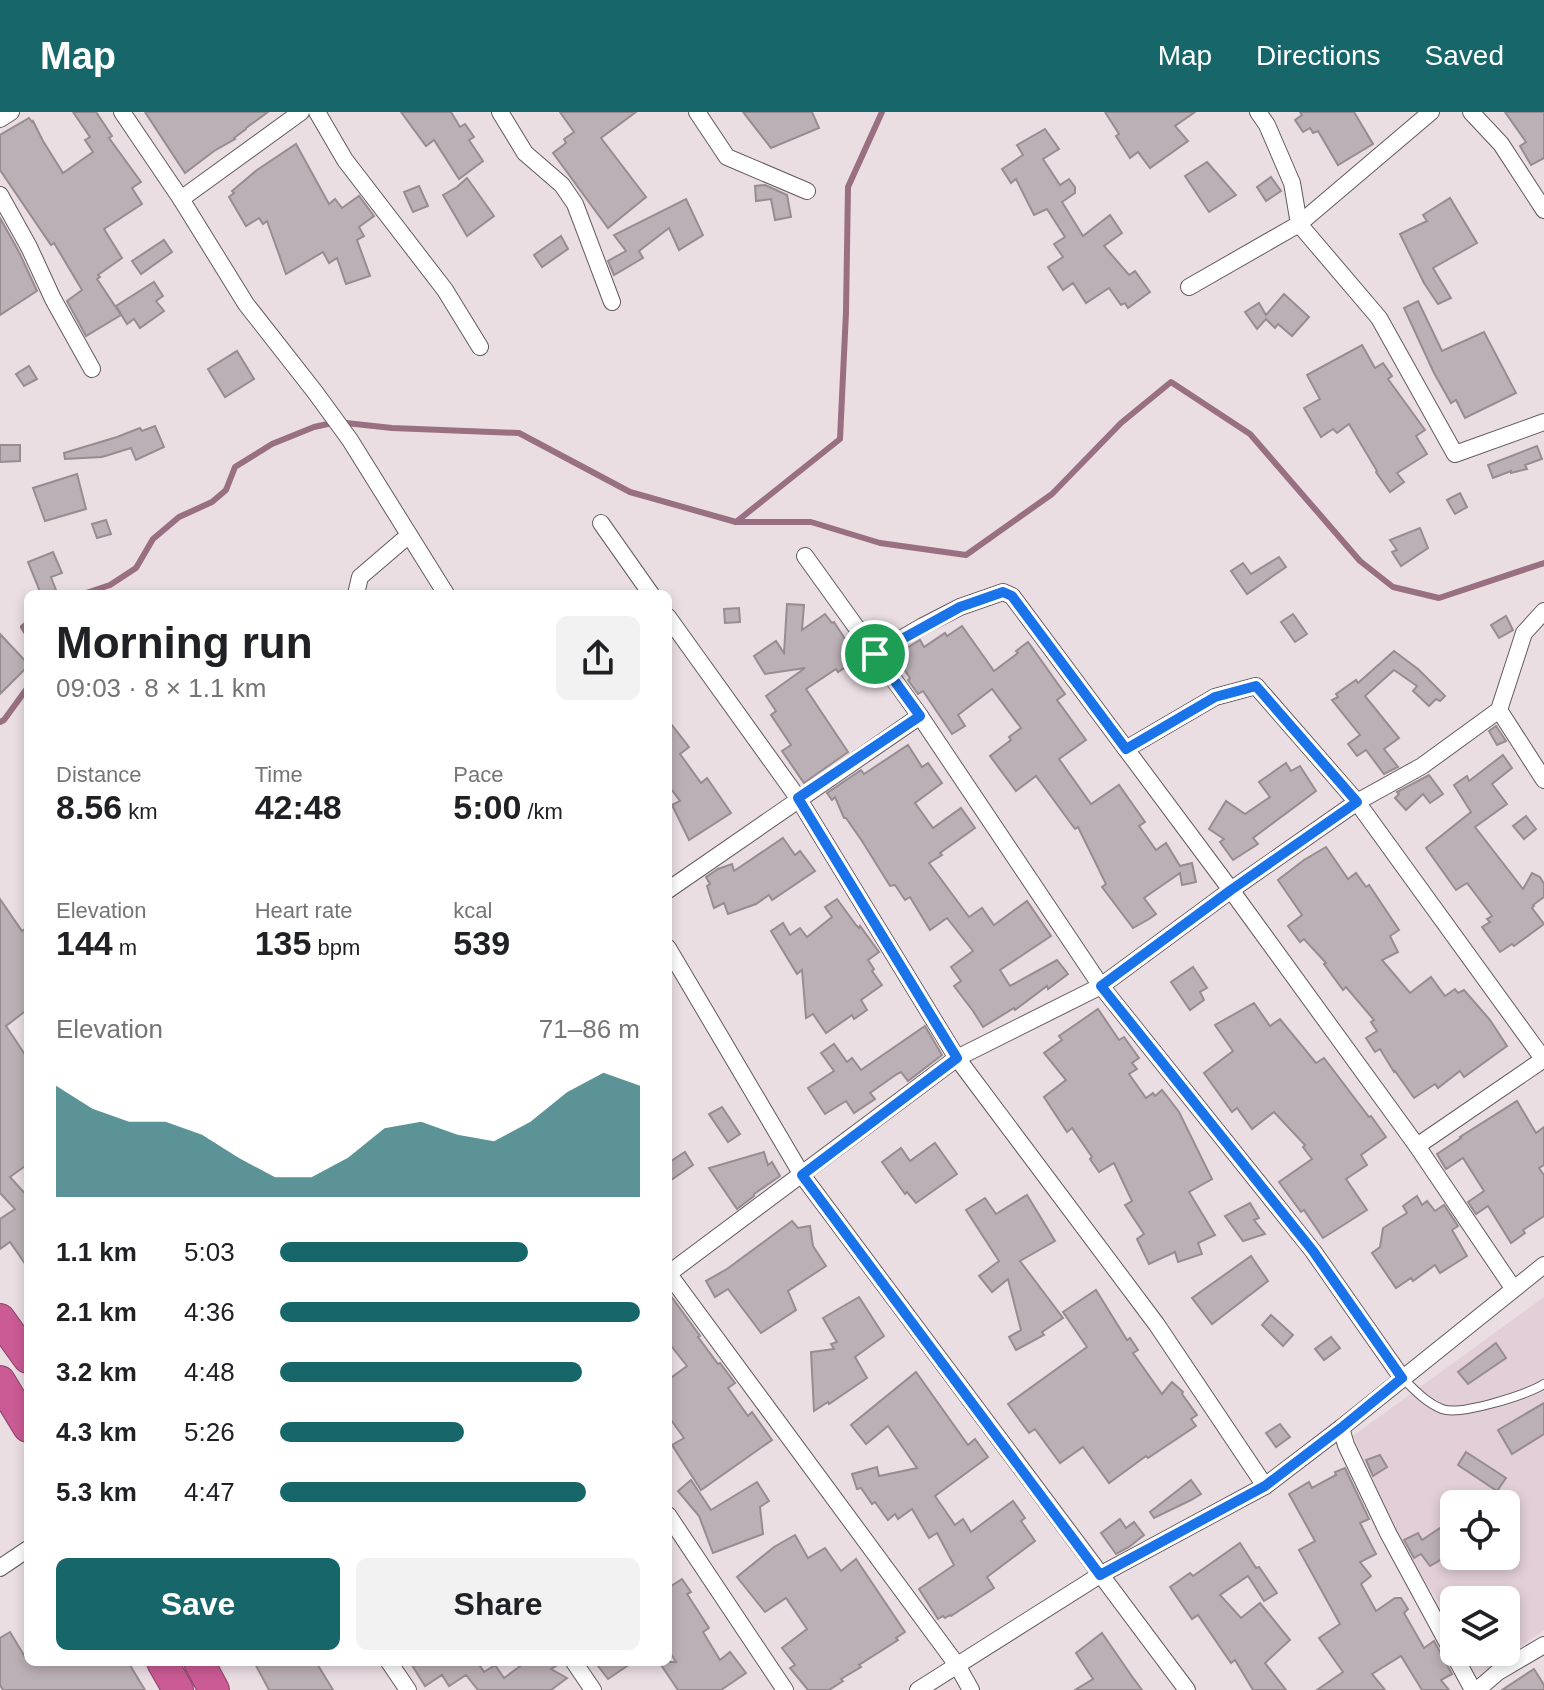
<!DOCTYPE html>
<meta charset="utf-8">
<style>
body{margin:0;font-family:Helvetica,sans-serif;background:#f2f2f2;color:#202124;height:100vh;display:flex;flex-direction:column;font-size:30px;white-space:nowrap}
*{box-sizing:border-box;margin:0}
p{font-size:26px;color:#757577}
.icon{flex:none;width:44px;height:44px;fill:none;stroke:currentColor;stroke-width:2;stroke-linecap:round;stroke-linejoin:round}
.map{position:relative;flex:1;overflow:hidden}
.panel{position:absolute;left:24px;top:478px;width:648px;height:1076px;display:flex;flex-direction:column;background:#fff;border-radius:12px;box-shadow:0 4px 12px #0003}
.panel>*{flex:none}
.buttons{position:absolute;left:1440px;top:1378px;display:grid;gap:16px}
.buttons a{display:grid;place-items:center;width:80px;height:80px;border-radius:12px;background:#fff;box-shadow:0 4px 12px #0003;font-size:40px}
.pin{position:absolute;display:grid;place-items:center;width:68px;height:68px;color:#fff;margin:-34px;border:4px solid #fff;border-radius:50%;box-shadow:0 2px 8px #0007}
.round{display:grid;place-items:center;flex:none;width:84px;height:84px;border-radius:12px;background:#f2f2f2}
.overview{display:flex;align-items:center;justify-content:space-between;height:136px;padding:0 32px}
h1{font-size:44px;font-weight:700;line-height:60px}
.metrics{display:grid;grid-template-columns:repeat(3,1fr);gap:12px;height:136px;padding:8px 32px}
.metrics div{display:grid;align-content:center}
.metrics b{font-size:34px;font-weight:700}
.metrics small{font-size:22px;font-weight:400}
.metrics p{font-size:22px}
.chart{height:224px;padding:16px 32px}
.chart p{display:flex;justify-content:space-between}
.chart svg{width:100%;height:144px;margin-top:8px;fill:#17666a;opacity:.7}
.primary-button{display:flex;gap:16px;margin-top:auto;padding:16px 32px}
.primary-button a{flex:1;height:92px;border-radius:12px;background:#17666a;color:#fff;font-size:32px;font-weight:700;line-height:92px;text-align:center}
.primary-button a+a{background:#f2f2f2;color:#202124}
ul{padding:0 32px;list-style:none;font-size:26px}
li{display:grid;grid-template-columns:128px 96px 1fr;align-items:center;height:60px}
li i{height:20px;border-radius:10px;background:#17666a}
header{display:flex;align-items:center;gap:48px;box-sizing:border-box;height:112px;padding:0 40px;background:#17666a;color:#fff}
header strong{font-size:38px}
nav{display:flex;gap:44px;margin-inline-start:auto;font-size:28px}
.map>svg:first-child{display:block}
</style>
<header>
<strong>Map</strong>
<nav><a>Map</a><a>Directions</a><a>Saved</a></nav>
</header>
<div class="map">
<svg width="1544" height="1578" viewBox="0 0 1544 1578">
<rect width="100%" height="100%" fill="#eadee3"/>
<path fill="#e2cfd7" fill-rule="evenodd" d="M1544,1185v333l-56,40 -12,-18h30v-52h-52v22l-44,-60 -57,-126zM1454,1392h52v52h-52z"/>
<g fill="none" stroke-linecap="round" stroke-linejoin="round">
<g stroke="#996f82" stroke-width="6">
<path d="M736,410l104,-83 6,-127 2,-125 34,-75"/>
<path d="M83,482l27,-9 26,-17 17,-29 26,-22 33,-15 14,-12 9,-23 37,-23 42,-17 23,-5 55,6 127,5 111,59 106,30h75l69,21 86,12 86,-61 69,-71 50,-41 79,52 110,127 33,26 46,11 105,-35"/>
<path d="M28,511l-5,4 5,8"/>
<path d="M0,610l4,-2 24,-33"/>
</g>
</g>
<g fill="#bbb0b5" stroke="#978c90" stroke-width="2">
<path d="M73,0h23l16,24 -3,2 32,44 -9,6 10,16 -38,25 18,29 -24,17 2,2 -3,2 24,36 -35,21 -19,-35 15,-11 -28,-47 -3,2 -51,-75v-35l29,-17 3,4 1,-1 10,20 20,32 30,-21 -8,-12 5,-3z"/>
<path d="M145,0h123l-22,16v1l-12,9 1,1 -21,12 -29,22z"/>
<path d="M401,0h50l9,15 5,-3 9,13 -5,3 14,21 -24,18 -25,-39 -8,6z"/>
<path d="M560,0h76l-35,26 45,59 -38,31 -55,-75 13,-10 -2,-4 10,-7z"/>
<path d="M743,0h69l7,16 -48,20z"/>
<path d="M1105,0h90l-20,14 13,15 -38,27 -12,-16 -8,6 -14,-22 3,-2z"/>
<path d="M1300,0h54l19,32 -35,21 -20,-34 -5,2 -3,-5 -7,4 -8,-12 7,-5z"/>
<path d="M1505,0h39v46l-13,7 -11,-19 6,-4z"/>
<path d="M1045,17l14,20 -16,10 17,26 9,-6 6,8v6l-13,9 21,34 27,-21 12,18 -18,13 25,29 6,-4 15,21 -22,16 -3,-5 -4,2 -12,-17 -23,15 -13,-20 -10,7 -15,-23 15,-10 -9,-13 11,-7 -18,-28 -13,6 -18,-36 -5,4 -9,-14 21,-14 -6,-10z"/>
<path d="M296,32l33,60 6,-5 7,9 17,-12 15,20 -15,11 5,9 -7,4 13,36 -24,8 -9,-26 -8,5 -6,-11 -37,22 -19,-53 -4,3 -4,-6 -13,8 -17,-29 5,-4 -2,-2 25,-21z"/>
<path d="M1207,50l29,33 -27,17 -24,-36z"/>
<path d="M1271,65l10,14 -15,10 -9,-14z"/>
<path d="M467,66l27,38 -27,20 -24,-41 14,-8z"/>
<path d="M765,73l22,10 4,22 -16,3 -4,-21 -15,2 -1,-15z"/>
<path d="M419,74l9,20 -15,6 -9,-20z"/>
<path d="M1450,86l27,45 -44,25 18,30 -13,6 -14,-21 -24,-49 27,-13 -4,-6z"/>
<path d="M686,87l17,36 -24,15 -10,-22 -30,23 4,7 -29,17 -6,-14 18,-10 -12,-16z"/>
<path d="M0,106l19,34 18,39 -37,24z"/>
<path d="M561,124l7,13 -26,18 -8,-12z"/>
<path d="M164,128l8,12 -31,22 -9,-13z"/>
<path d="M154,170l9,14 -7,5 8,10 -24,17 -6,-9 -7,5 -11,-18z"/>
<path d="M1284,182l25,23 -17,19 -14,-12 -3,4 -9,-9 -9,10 -12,-17 14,-9 7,12z"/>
<path d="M1418,189l24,50 42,-19 32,61 -51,25 -9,-18 -5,3 -17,-30 -30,-65z"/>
<path d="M1362,233l13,23 8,-5 9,13 -4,3 37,51 -9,6 11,18 -30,19 7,9 -14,10 -14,-20 1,-1 -28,-47 -12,9 -4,-4 -12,8 -17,-29 16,-9 -13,-24z"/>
<path d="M237,239l17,28 -29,18 -17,-28z"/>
<path d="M29,254l8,13 -13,7 -8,-12z"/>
<path d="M155,314l9,21 -28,13 -5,-12 -29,9 -37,2 -1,-6 53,-16 23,-9 2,3z"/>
<path d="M0,333h20v16l-20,1z"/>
<path d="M1537,334l5,13 -17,6 2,4 -16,4v-2l-18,7 -5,-13z"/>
<path d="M77,362l9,35 -41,12 -12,-33z"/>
<path d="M1460,381l7,14 -12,7 -8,-14z"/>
<path d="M106,408l5,14 -14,4 -5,-14z"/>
<path d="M1420,416l8,20 -27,18 -9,-14 5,-2 -7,-10z"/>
<path d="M53,440l9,21 -11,4 5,13 -15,4 -13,-32z"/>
<path d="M1279,445l7,10 -39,27 -16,-23 12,-8 8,11z"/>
<path d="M787,492l17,1 -2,25 23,-16 7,9 2,-1 24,37 -20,13 -2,-3 -30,20 42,63 -44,31 -22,-32 9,-6 -20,-30 5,-4 -10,-15 39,-28 -40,6 -11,-18 22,-15 8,12z"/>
<path d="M739,496l1,14 -15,1 -1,-14z"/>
<path d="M1293,502l14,20 -12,8 -14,-20z"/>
<path d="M1506,504l7,14 -14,8 -8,-13z"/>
<path d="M962,514l32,45 24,-18 -2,-2 12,-9 37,52 -8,6 29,40 -27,19 32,45 28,-19 26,37 -6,4 17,24 10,-7 14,23 12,-3 4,19 -14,3 -2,-12 -36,25 12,16 -7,5 -16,9 -31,-41 4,-3 -28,-57 -3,2 -39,-53 -20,15 -26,-35 21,-16 -2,-3 12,-9 -29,-39 -34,26 7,11 -13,8 -29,-43 -5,3 -10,-14 2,-2 -8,-12 4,-3 -7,-10 21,-13 4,7 21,-14 2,3z"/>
<path d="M0,522l28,30v2l-28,28z"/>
<path d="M1394,539l24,18 27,27 -5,5 -4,-2 -7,7 -16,-15 4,-5 -23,-16 -29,26 34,42 -15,11 14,18 -14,7 -18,-24 -9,6 -9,-12 12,-9 -28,-35 6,-3 -2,-3 20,-14 2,3z"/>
<path d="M668,608l21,27 -9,7 21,29 6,-5 24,35 -42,27 -17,-35 8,-4 -12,-16z"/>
<path d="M1496,614l10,15 -9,4 -8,-14z"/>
<path d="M908,633l14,22 6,-4 14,20 -27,20 18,25 28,-20 14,20 -35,25 2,2 -13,8 40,54 13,-9 12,17 33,-24 24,35 -51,34 10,16 47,-26 11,14 -20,15 -1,-3 -32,24 -1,-2 -31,19 -10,-16 -19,-25 7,-5 -10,-14 22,-16 -26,-33 -17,12 -20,-33 -5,3 -10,-15 -5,1 -28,-45 -16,-23h-2l-9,-21 -3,3 -5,-7 34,-23 3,4z"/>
<path d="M1503,643l9,13 -20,16 15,20 -32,23 48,62 9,-16 8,4 4,7v13l-11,8 1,1 -2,2 12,16 -30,22 -2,-2 -12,8 -18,-25 8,-5 -3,-3 5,-3 -25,-33 -11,7 -30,-42 45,-36 -17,-27 13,-9 2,5z"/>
<path d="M1286,651l5,8 9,-5 16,25 -63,47 5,6 -25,16 -13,-18 4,-3 -15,-10 17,-28 19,13 25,-17 -11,-15z"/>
<path d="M1429,663l14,19 -13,9 -7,-9 -17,16 -11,-12 4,-4 -2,-2z"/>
<path d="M1526,704l10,13 -12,10 -11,-13z"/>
<path d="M783,726l12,17 5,-4 15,20 -43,29 -3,-5 -13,9 -28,10 -4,-11 -10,5 -7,-22 3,-2 -4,-7 12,-8 14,-5 2,7z"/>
<path d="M1326,735l22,32 8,-6 10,14 3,-2 30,45 -9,6 8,16 -16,8 28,33 21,-16 14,19 10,-7 3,4 6,-3 26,30 17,26 -43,31 -4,-6 -22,17 -3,-4 -21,14 -19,-27 -1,1 -14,-23 -5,3 -9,-14 11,-7 -6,-9 3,-2 -28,-33 -3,3 -19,-26 2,-1 -22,-24 -4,3 -12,-16 14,-11 -24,-35 26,-20z"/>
<path d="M0,787l22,32 6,-4v82l-22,17 22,33v105l-18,13 18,20v71l-18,-26 -10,7v-30l15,-10 -15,-16z"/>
<path d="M837,787l19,26 3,3 1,-2 19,26 -11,8 6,9 -2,2 10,14 -21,15 6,10 -13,9 -2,-4 -26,18 -13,-19 -7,4 -4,-48 -5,4 -26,-43 12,-8 7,12 10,-7 7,9 25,-20 -7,-10z"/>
<path d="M1193,855l14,21 -7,4 4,8 -14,10 -19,-28z"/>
<path d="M1254,891l16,23 10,-7 36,44 8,-5 45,59 2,-1 15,21 -25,18 6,10 -21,14 21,31 -44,28 -19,-28 -3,2 -22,-30 33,-23 -9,-12 2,-2 -31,-33 -22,17 -15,-21 -5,4 -28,-39 29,-22 -18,-26z"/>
<path d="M1098,897l21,31 5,-3 15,21 -7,5 5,6 -8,5 17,24 7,-5 2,3 7,-6 17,22 33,67 -23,13 26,43 -17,8 4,11 -24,8 -3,-10 -26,12 -12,-25 7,-5 -19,-29 7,-4 -18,-38 -15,9 -9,-13 2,-2 -20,-29 -5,4 -23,-35 22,-17 -22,-27 18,-13 -3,-4z"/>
<path d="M925,914l17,29 -34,26 -7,-9 -4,2 -27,19 5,6 -21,14 -8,-12 -21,13 -17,-26 26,-17 -13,-18 13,-9 13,18 5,-4 9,12z"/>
<path d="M1517,989l19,32 8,-6v38l-5,3 5,7v41l-21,14 2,3 -14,10 -23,-37 -12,8 -8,-12 16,-11 -21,-33 -17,11 -9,-15 24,-16 -1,-1z"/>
<path d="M722,995l18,27 -12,8 -19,-28z"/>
<path d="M935,1031l22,31 -41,29 -9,-11 -2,2 -23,-32 19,-14 9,13z"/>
<path d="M685,1040l8,13 -25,17v-19z"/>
<path d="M764,1040l4,13 4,-3 8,14 -26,18v2l-17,13 -28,-41z"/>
<path d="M1027,1083l28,46 -35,20 43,57 -21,14 2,3 -28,15 -7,-13 12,-7 -13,-51 -16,13 -13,-16 20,-15 -33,-51 19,-12 11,16z"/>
<path d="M1417,1084l5,9 5,-4 8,10 9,-6 14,21 -6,4 15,26 -27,17 -5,-8 -22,16 -2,-3 -15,10 -24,-35 8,-6 3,-19 24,-15 -4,-7z"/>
<path d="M1250,1091l9,15 -5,2 11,14 -22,7 -18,-25z"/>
<path d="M792,1109l6,7 12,-2 3,20 13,20 -38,25 8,19 -35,23 -33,-44 -13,8 -9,-16 21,-12z"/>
<path d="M1251,1144l17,25 -56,43 -20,-26z"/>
<path d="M1096,1178l31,50 3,-2 8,12 -5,3 29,41 10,-12 11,10 -1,2 15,21 -6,4 5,7 -48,32 -2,-2 -37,27 -26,-36 -23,16 -25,-34 -6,4 -21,-29 79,-57 -24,-35z"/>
<path d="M668,1180l32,44 -2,1 20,27 2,-1 15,20 -7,5 20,28 4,-4 20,28 -71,50 -29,-45 12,-7 -16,-22v-36l19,-14 -19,-24z"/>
<path d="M859,1185l25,39 -29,21 12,21 -38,26 -1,-2 -14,9 -3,-59 23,-3 -3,-5 6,-2 -14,-24z"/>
<path d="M1271,1203l22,20 -10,11 -21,-21z"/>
<path d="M1331,1225l9,11 -16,12 -9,-11z"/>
<path d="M1496,1231l10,15 -38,26 -10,-12z"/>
<path d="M916,1260l52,73 7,-6 13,18 -53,39 20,29 8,-6 8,13 42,-31 12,17 -4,3 14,20 -48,36 7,11 -43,28 -1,-1 -5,3 -2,-2 -5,3 -19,-30 35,-24 -17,-32 -8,5 -17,-29 -14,10 -3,-5 -7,6 -13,-18 -3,2 -11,-16 -4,1 -5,-15 25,-7 2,9 38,-8 -29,-42 -22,18 -15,-19z"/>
<path d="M1544,1291v31l-32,20 -14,-24z"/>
<path d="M1280,1312l10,13 -14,10 -10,-14z"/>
<path d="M1466,1340l40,26 -9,13 -39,-26z"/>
<path d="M1380,1343l7,12 -14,9 -7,-16z"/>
<path d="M1345,1356l24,51 -9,4 16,31 -16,8 11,14 -10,8 15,27 19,-13h6l7,11 -4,4 20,35 10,-7 18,33 -11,6 8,10h-27l-21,-34 -29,18 13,16h-68l26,-18 -24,-34 21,-14 -41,-74 16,-9 -26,-47 20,-12 3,6 24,-13 -1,-3z"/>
<path d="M691,1368l20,30 46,-28 12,19 -9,6 3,27 -50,19 -14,-37 -21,-25z"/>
<path d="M1191,1368l10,14 -10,6 -37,18 -4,-6z"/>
<path d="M1120,1407l6,9 8,-6 10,13 -15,12 -13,7 -15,-21z"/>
<path d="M1446,1412l8,12v16l-24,14 -9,-12 -7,4 -10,-18 14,-7 4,7z"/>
<path d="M795,1423l13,23 17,-10 16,23 15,-12 49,73 -9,6 2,2 -39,25 2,2 -20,12 2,2 -14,9h-21l-18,-22 5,-3 -13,-17 25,-19 -21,-31 -21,14 -28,-35 37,-30z"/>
<path d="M1240,1431l16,25 3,-1 18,26 -13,8 -16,-25 -28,19 21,23 19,-15 30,37 -25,23 21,27h-33l-18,-30 -4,3 -33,-48 -6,4 -22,-32 20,-14 3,3z"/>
<path d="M682,1467l9,13 -4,2 22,34 -6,4 17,28 10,-8 16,21 -25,17h-43l-19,-28h17l-8,-13v-61z"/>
<path d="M10,1520l18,30h100l17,28h-142l-3,-5v-47z"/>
<path d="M1102,1521l29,42 11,15h-67l18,-11 -17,-26z"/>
<path d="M254,1550h62l17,28h-64z"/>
<path d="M410,1550h76l-6,4 4,6 11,-7 9,13 22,-16h37l-12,7 16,9 -16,12h-73l-12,-15 -17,11 -7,-11 -17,11z"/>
<path d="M595,1550h38l-25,17z"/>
<path d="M1534,1557l10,16v5h-42z"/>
</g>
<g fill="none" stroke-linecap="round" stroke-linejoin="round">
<defs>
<path id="lane" d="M1402,1266c13,12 24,25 40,31 18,7 84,-14 102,-25"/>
<g id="street">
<path d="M122,0l59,87 65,105 69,88 35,48 96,154"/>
<path d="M317,0l28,48 100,130 35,57"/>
<path d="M500,0l25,41 37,32 13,19 37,98"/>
<path d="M697,0l30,45 80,34"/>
<path d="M1258,0l9,13 25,58 7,41 80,94 76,136 89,-32"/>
<path d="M1471,0l30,32 43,66"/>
<path d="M0,7l11,-7"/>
<path d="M0,83l29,52 24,52 39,70"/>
<path d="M181,87l120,-87"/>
<path d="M1189,175l110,-63 132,-112"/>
<path d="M601,411l50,71"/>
<path d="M805,444l115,160 181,270 212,265 89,127"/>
<path d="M356,482l4,-17 49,-42"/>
<path d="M668,505l130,181 159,260 200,267 108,161"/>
<path d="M875,542l48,-28 37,-19 43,-15 9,4 219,294 186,256 96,142"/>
<path d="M1499,598l45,70"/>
<path d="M1126,637l89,-52 41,-11 101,116 187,258"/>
<path d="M668,778l252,-174"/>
<path d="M668,836l134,227 385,515"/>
<path d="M1417,1034l127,-87"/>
<path d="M668,1161l289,392 14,25"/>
<path d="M668,1162l289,-216 144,-72 130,-96 126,-88 65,-36 77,-56 25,-77 20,-22"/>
<path d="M1341,1316l5,17 42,88 85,157"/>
<path d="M668,1403l117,175"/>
<path d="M0,1456l28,-19"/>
<path d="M389,1550l19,28"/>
<path d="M574,1550l19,28"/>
<path d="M918,1578l182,-115 165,-89 76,-58 203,-163"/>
<path d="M1477,1578l21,-18 46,-27"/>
</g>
<g id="highway">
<path d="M0,1207l28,39"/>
<path d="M0,1269l28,46"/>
<path d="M162,1550l16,28"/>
<path d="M199,1550l15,28"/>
</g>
</defs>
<use href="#lane" stroke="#635a5e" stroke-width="10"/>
<use href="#street" stroke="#635a5e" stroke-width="18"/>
<use href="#highway" stroke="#8b4167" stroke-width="32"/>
<use href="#lane" stroke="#fff" stroke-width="8"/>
<use href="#street" stroke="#fff" stroke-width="16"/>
<use href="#highway" stroke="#cb5b95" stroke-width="30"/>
</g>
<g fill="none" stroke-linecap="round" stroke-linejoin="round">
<defs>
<path id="route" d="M1003,480l9,4 114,153 89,-52 41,-11 101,116 -126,88 -130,96 212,265 89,127 -61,50 -76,58 -165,89 -298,-400 155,-117 -159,-260 122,-82 -45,-62 85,-47z"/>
</defs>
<use href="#route" stroke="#fff" stroke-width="16"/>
<use href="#route" stroke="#1a73e8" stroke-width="10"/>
</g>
</svg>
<div class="buttons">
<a><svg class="icon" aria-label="locate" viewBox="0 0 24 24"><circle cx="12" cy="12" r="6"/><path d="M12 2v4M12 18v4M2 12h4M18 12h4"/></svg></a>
<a><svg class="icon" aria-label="layers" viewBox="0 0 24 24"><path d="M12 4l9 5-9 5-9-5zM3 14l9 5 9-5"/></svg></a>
</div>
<div class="pin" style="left:875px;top:542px;background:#1e9e55"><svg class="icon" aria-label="arrive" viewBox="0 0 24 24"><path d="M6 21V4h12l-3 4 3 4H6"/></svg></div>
<section class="panel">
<div class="overview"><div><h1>Morning run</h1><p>09:03 · 8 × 1.1 km</p></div><a class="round"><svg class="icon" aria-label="share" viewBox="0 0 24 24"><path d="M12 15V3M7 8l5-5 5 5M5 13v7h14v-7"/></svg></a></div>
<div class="metrics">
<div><p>Distance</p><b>8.56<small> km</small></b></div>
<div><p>Time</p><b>42:48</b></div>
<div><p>Pace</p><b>5:00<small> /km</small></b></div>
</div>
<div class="metrics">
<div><p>Elevation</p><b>144<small> m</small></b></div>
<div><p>Heart rate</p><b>135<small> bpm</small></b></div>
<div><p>kcal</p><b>539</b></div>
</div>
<div class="chart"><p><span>Elevation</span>71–86 m</p>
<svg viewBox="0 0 160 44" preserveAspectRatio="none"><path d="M0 44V10L10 17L20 21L30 21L40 25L50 32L60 38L70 38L80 32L90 23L100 21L110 25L120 27L130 21L140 12L150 6L160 10V44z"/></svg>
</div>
<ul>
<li><b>1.1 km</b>5:03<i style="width:69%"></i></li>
<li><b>2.1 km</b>4:36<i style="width:100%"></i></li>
<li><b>3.2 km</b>4:48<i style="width:84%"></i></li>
<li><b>4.3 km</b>5:26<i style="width:51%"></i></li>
<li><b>5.3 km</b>4:47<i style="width:85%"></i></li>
</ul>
<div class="primary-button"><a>Save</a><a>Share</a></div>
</section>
</div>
